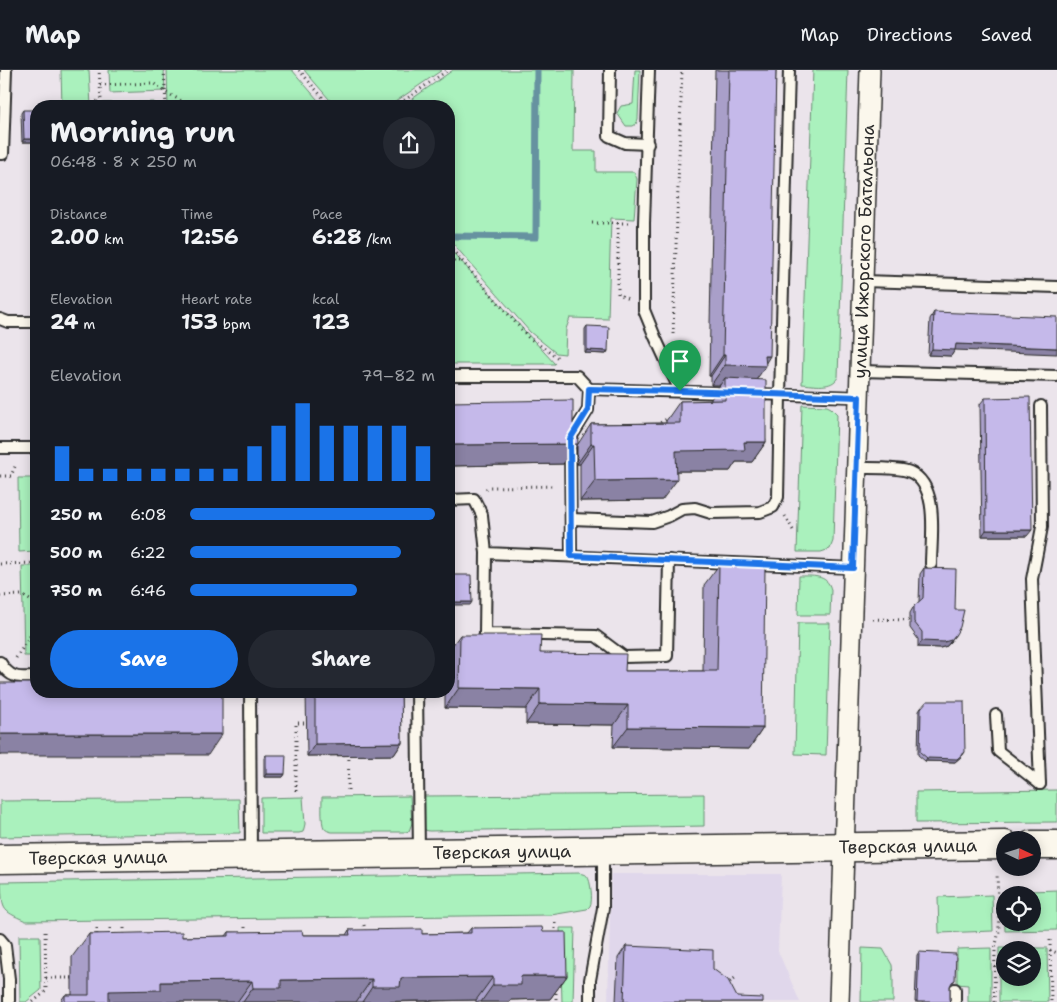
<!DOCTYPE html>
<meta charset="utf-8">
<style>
body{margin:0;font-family:"Shantell Sans",sans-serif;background:#242831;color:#f1f3f6;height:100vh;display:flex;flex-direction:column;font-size:19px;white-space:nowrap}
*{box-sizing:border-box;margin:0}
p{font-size:16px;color:#9ea1a6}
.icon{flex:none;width:28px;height:28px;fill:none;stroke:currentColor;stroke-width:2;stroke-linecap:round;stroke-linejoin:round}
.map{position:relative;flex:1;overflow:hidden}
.details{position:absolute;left:30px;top:30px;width:425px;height:598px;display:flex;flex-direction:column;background:#171b24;border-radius:20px;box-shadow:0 2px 12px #0003}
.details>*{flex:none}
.needle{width:32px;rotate:94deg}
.fabs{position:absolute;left:996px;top:761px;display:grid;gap:10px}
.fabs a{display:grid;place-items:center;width:45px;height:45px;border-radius:50%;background:#171b24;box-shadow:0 2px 12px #0003;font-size:25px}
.pin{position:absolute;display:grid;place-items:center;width:42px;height:42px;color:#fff;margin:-51px -21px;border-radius:50% 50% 50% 0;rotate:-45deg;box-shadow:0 0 5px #0007}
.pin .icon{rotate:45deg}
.round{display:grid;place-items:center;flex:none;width:52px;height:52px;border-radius:26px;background:#242831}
.head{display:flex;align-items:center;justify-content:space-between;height:85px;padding:0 20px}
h1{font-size:28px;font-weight:700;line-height:38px}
.figures{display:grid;grid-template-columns:repeat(3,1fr);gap:8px;height:85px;padding:5px 20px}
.figures div{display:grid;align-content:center}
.figures b{font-size:21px;font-weight:700}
.figures small{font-size:14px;font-weight:400}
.figures p{font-size:14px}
.chart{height:140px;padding:10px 20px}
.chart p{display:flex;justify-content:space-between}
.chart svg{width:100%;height:90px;margin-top:5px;stroke:#1a73e8;stroke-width:6}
.primary-button{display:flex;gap:10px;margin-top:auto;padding:10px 20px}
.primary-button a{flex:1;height:58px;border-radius:30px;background:#1a73e8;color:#fff;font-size:20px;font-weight:700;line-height:58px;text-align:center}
.primary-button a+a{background:#242831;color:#f1f3f6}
ul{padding:0 20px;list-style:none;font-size:16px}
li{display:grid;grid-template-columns:80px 60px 1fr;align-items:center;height:38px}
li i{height:12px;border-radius:6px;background:#1a73e8}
header{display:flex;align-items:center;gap:30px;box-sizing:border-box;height:70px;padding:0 25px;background:#171b24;border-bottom:1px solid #363941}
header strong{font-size:24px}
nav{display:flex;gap:28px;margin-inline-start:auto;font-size:18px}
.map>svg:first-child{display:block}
</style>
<header>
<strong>Map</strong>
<nav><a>Map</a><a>Directions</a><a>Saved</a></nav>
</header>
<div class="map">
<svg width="1057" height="932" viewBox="0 0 1057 932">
<rect width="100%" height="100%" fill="#ebe4eb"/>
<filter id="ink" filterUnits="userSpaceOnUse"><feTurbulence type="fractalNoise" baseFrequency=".02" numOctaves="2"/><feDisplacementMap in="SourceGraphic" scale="10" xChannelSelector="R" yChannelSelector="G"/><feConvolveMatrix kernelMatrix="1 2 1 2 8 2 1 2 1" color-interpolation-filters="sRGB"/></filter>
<g filter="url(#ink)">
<path fill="#e0d7eb" d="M611,804h170l-3,77 22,51h-192z"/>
<g fill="#aaf1bd" stroke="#6a8e74" fill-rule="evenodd">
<path d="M61,0h28l2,36h-29z"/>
<path d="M109,0h55l1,21 -55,2z"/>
<path d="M167,0h125l31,36h-155z"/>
<path d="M304,0h138l-53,36h-54z"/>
<path d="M453,0h121l-1,81h23v21h38l3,7 -3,40 -23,-1 -3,101 -38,-1 -4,11 -1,25 -9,-1 -26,-21 -81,-93v-133h-47z"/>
<path d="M635,0h5l-2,49 -2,5 -3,2h-7l-9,-13 4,-7 12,-2z"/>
<path d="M813,0h35l-10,307c-6,12 -24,8 -36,7z"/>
<path d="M154,32v4h-54v-3z"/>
<path d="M449,178l106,116h-106z"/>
<path d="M802,335l25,1 4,2 6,6 -4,127 -3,8 -9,3h-24z"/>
<path d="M18,408h18v73l-17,1z"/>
<path d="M22,496h14v90h-12z"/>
<path d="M799,506c12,0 29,-2 32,14l-1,25h-32z"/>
<path d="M798,553h32l-4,132 -31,-1z"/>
<path d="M1057,720v32l-141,1v-31z"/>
<path d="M704,724v32l-275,5 -4,-1c-5,-9 -2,-23 -1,-34z"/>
<path d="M410,726l2,27 -3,8 -3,1h-74c-4,-1 -5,-1 -8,-4 -3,-6 -2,-23 -2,-31z"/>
<path d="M303,727l2,27 -2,8 -4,1h-38v-35z"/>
<path d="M239,729l1,34 -240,4v-36z"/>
<path d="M579,803c3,1 5,1 8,3 4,4 6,25 3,30 -1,1 -2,2 -3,3l-36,6 -525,6c-26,-11 -23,-11 -25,-39z"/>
<path d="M1057,820v40l-52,1 -1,-39zM1005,825h27v27h-27z"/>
<path d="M992,825l1,36 -54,2 -1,-36z"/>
<path d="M560,858h15l-2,74h-11z"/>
<path d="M19,866h21l1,54 -15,12h-6z"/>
<path d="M862,878l21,1 9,16 1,13v24h-32z"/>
<path d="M991,878v54h-23v-17l-11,-1v-35z"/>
<path d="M999,878h48l1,54h-49zM1005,880h27v28h-27z"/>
</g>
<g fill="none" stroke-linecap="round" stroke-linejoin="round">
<path stroke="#6692a0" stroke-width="7" d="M449,166l87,1 1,-167"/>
<defs>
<g id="service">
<path d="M610,0l-1,66 16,7 23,1"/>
<path d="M649,0l-5,153v87l11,27 25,54"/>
<path d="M0,84h3l3,-84"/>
<path d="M863,211l194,6"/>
<path d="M0,249l8,3h28"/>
<path d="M860,301l197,5"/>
<path d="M449,306h128l12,13 139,4"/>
<path d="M752,324l107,3"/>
<path d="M0,378h36"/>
<path d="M857,398c13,0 43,-1 53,4 30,14 21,65 21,92"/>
<path d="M449,430l25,-1 8,16 4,38 367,15"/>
<path d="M571,449l81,3 17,-6 13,-7 13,-1 16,5 49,-1 13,-5 5,-10 2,-102 9,-325"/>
<path d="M486,483l-1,81 111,2 28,21 43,-1 2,-96"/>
<path d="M571,486l-1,-117 18,-29 1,-21"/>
<path d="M0,592c10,17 19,16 36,15"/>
<path d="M250,621l1,164"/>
<path d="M417,621l2,161"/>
<path d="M996,645l2,36 42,33"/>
<path d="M1040,714l-8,-205 10,-52 -1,-121"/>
<path d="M0,869l5,6 4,34v23"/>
<path d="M590,932v-22l13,-72v-56"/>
<path d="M955,932v-13"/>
</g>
<g id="minor">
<path id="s1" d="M839,932l31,-932"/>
</g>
<g id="secondary">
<path d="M1032,775h25"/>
<path id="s2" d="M0,789l1005,-14"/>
</g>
</defs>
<use href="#service" stroke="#2b2b2b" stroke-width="14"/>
<use href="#minor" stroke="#2b2b2b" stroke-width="22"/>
<use href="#secondary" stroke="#2b2b2b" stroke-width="31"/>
<g stroke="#2b2b2b" stroke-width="3" stroke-dasharray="1 4" stroke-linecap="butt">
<path d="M164,0l2,36"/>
<path d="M299,0l31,36"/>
<path d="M100,15l53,-2 12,9 26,14"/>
<path d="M95,36l1,-4 5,-3 -2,-29"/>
<path d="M396,36l52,-36"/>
<path d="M592,153h37"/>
<path d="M618,153v71l10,5"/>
<path d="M449,176l79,91 30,21"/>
<path d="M449,191h12"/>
<path d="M673,264l9,-264"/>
<path d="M656,355l16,-9"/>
<path d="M0,406h11l5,-12"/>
<path d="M486,419l2,-2 67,-1"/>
<path d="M785,446l8,14"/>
<path d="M0,494l36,-1"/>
<path d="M0,526l22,-1 14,9"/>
<path d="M873,549l36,1"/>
<path d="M449,575h7"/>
<path d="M16,588l20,-31"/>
<path d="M348,720l1,-35"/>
<path d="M296,721v-68h11"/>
<path d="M555,853v12"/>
<path d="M364,855l1,7"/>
<path d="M245,857v7"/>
<path d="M97,858v8"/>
<path d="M110,858v8"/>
<path d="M124,858v8"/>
<path d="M1050,870l1,62"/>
<path d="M1050,880l7,3"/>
<path d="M46,908h26"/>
<path d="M726,915l9,-7"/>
<path d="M556,918v14"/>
<path d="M33,932l13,-11 -1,-62"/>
<path d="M994,932l1,-53 4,-18 -2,-58"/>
</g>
<use href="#service" stroke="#fbf7ec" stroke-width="10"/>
<use href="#minor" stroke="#fbf7ec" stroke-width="19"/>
<use href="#secondary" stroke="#fbf7ec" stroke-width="28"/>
</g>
<g fill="#a99fc9" stroke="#2b2b2b">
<path d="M715,0h61l-11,293 -9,17 10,62 -14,20h-16l-6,9h-54l-14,29 -82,1v-37h-3v-19l-14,19 -114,2v-64l124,22 5,20 13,-20 75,-1v-2l14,-20h31v-2l9,-14h-9v-9h-2z"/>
<path d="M23,40l13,32h-14l-1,-29z"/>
<path d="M934,242l21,38 -4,6 -23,-1 2,-36z"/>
<path d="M587,256l21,25 -2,3 -21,-1v-24z"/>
<path d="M985,328l42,138h-45l-2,-132z"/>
<path d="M719,495l44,163 -14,21 -136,-2 1,-22 -88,-1v-15l-81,-1v-17h4v-41l11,-15 80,18 85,18h78l1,-86z"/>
<path d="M924,498l28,73 -5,5 -7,2 -22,-1v-8l-8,-11v-15l4,-7 5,-4 1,-28z"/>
<path d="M306,621h95l1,52 -8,12 -87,1z"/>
<path d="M921,638l42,47 -8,7 -30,-1 -7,-6 1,-44z"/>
<path d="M266,685l19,19 -2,3h-19v-19z"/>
<path d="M471,858l72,4 24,44 -17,23 -40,1 -1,2h-33v-2l-86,2h-330l5,-7h7v-38l17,-23 93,3 44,-1 3,-4 74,3h43l3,-5 73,4 45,-1z"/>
<path d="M626,876l87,23 24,28 26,5h-147l2,-44z"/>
<path d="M919,882l36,28 -5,6v13l1,3h-36l2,-47z"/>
</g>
<g fill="#8a82a4" stroke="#2b2b2b">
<path d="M24,69h12v3h-14z"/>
<path d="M956,274l101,4v6l-102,-4 -4,6 -23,-1 4,-6z"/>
<path d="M587,280l21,1 -2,3 -21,-1z"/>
<path d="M723,285h2l-14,21h-2z"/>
<path d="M765,286h5l-6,10h2l-15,21 -26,-9 -5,7h-9l14,-20z"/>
<path d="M744,372h22l-14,20h-16l-6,9h-68l14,-20z"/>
<path d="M578,374l-15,20 -114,2v-21z"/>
<path d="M591,374h3l-14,20h-3z"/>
<path d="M677,410l-15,20 -82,1 15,-20z"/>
<path d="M986,460h46l-5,6h-45z"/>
<path d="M449,532h23l-2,3h-21z"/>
<path d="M956,564l-9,12 -7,2 -22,-1 4,-6z"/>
<path d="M459,618l81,1 -14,20 -81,-1z"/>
<path d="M540,634l88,1 -14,20 -88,-1z"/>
<path d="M628,657l135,1 -14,21 -136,-2z"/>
<path d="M0,664h222l-14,21h-208z"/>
<path d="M402,673l-8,12 -87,1 8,-12z"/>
<path d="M965,682l-2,3 -8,7 -30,-1 2,-3z"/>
<path d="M266,704h19l-2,3h-19z"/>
<path d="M521,906h46l-17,23 -40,1 -1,2h-28l12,-17z"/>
<path d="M493,907l-17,23 -114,2 10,-15 29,-9z"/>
<path d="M372,909l-16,23h-113l10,-14 28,-8z"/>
<path d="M252,911l-15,21h-136l8,-11 52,-9z"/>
</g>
<g fill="#c5b9ea" stroke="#2b2b2b">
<path d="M729,0h47l-6,286h-5l1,10 -41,-1v-10h-2z"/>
<path d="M23,40h13v29h-12z"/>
<path d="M934,242l123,5v31l-101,-4 -1,6 -23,-1z"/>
<path d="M587,256l22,1 -1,24 -21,-1z"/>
<path d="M725,308l41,2v62h-22l1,8 -69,1 1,29 -82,1 -1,-37h-3v-20l89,-1v-22l45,-1z"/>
<path d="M1030,327l2,133h-46l-1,-132z"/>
<path d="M573,330v24h4l1,20 -129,1v-43z"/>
<path d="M719,495l46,1 -2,162 -135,-1v-22l-88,-1v-15l-81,-1 1,-53h81l-1,18 86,1 -1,17h92z"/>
<path d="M924,498l32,1 -1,41h9l-4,17 -4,7 -5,6 -7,2 -22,-1v-9l-8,-10v-16l9,-8z"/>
<path d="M449,505h22l1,27h-23z"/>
<path d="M0,613h36v8h186v43h-222z"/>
<path d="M315,621h86l1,52 -87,1z"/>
<path d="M927,631h37l1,51 -8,7 -30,-1 -7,-6 1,-44z"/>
<path d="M266,685h20l-1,19h-19z"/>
<path d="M542,857l1,5h23l1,44h-46v9h-28v-8l-92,1 -1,9h-28v-8l-91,1v8h-28l-1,-7 -91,1v8l-52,1v11h-44v-7h24v-61l93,-2v5l47,-1v-4l73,-1 1,4h47l-1,-5 73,-1v5l49,-1v-5z"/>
<path d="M626,876l87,4v19l15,11 9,17 26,1v4h-139z"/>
<path d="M919,882l37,2 -1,26 -3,2 -2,4v13l1,3h-34z"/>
</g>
</g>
<g fill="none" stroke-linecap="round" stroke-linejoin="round" filter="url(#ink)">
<defs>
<path id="route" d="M589,319l91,2 179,6 -6,171 -282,-12 -1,-117 18,-29z"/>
</defs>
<use href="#route" stroke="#fff" stroke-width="10"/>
<use href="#route" stroke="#1a73e8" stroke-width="6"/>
</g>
<g text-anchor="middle" stroke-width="4" stroke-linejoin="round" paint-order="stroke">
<g font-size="18" fill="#2b2b2b" stroke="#fbf7ec">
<text dy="6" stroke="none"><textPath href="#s1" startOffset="751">улица Ижорского Батальона</textPath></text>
<text dy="6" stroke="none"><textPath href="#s2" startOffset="908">Тверская улица</textPath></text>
<text dy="6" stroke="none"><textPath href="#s2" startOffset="502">Тверская улица</textPath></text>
<text dy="6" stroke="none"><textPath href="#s2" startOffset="98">Тверская улица</textPath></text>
</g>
</g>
</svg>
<div class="fabs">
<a><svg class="needle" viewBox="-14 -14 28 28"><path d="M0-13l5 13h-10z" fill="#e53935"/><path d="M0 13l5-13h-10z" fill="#9ea1a6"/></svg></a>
<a><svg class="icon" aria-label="locate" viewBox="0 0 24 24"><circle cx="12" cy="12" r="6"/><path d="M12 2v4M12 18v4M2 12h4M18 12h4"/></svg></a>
<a><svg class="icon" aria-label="layers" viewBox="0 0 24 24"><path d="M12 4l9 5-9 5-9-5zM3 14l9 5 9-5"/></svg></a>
</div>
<div class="pin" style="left:680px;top:321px;background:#1e9e55"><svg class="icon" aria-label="arrive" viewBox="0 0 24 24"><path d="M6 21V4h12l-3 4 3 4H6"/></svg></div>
<section class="details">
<div class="head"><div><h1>Morning run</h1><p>06:48 · 8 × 250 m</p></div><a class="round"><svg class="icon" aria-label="share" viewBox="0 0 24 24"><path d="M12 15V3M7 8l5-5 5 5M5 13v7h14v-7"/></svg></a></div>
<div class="figures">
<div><p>Distance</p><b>2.00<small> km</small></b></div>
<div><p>Time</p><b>12:56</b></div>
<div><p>Pace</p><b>6:28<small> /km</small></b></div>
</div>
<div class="figures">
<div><p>Elevation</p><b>24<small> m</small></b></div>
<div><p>Heart rate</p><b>153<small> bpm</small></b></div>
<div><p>kcal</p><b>123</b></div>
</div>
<div class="chart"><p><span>Elevation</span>79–82 m</p>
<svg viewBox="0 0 160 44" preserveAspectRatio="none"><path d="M5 44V27M15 44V38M25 44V38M35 44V38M45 44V38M55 44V38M65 44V38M75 44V38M85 44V27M95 44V17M105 44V6M115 44V17M125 44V17M135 44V17M145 44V17M155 44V27"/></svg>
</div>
<ul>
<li><b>250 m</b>6:08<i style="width:100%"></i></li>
<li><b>500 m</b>6:22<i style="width:86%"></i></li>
<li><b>750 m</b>6:46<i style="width:68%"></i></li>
</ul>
<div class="primary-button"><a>Save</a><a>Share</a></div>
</section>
</div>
